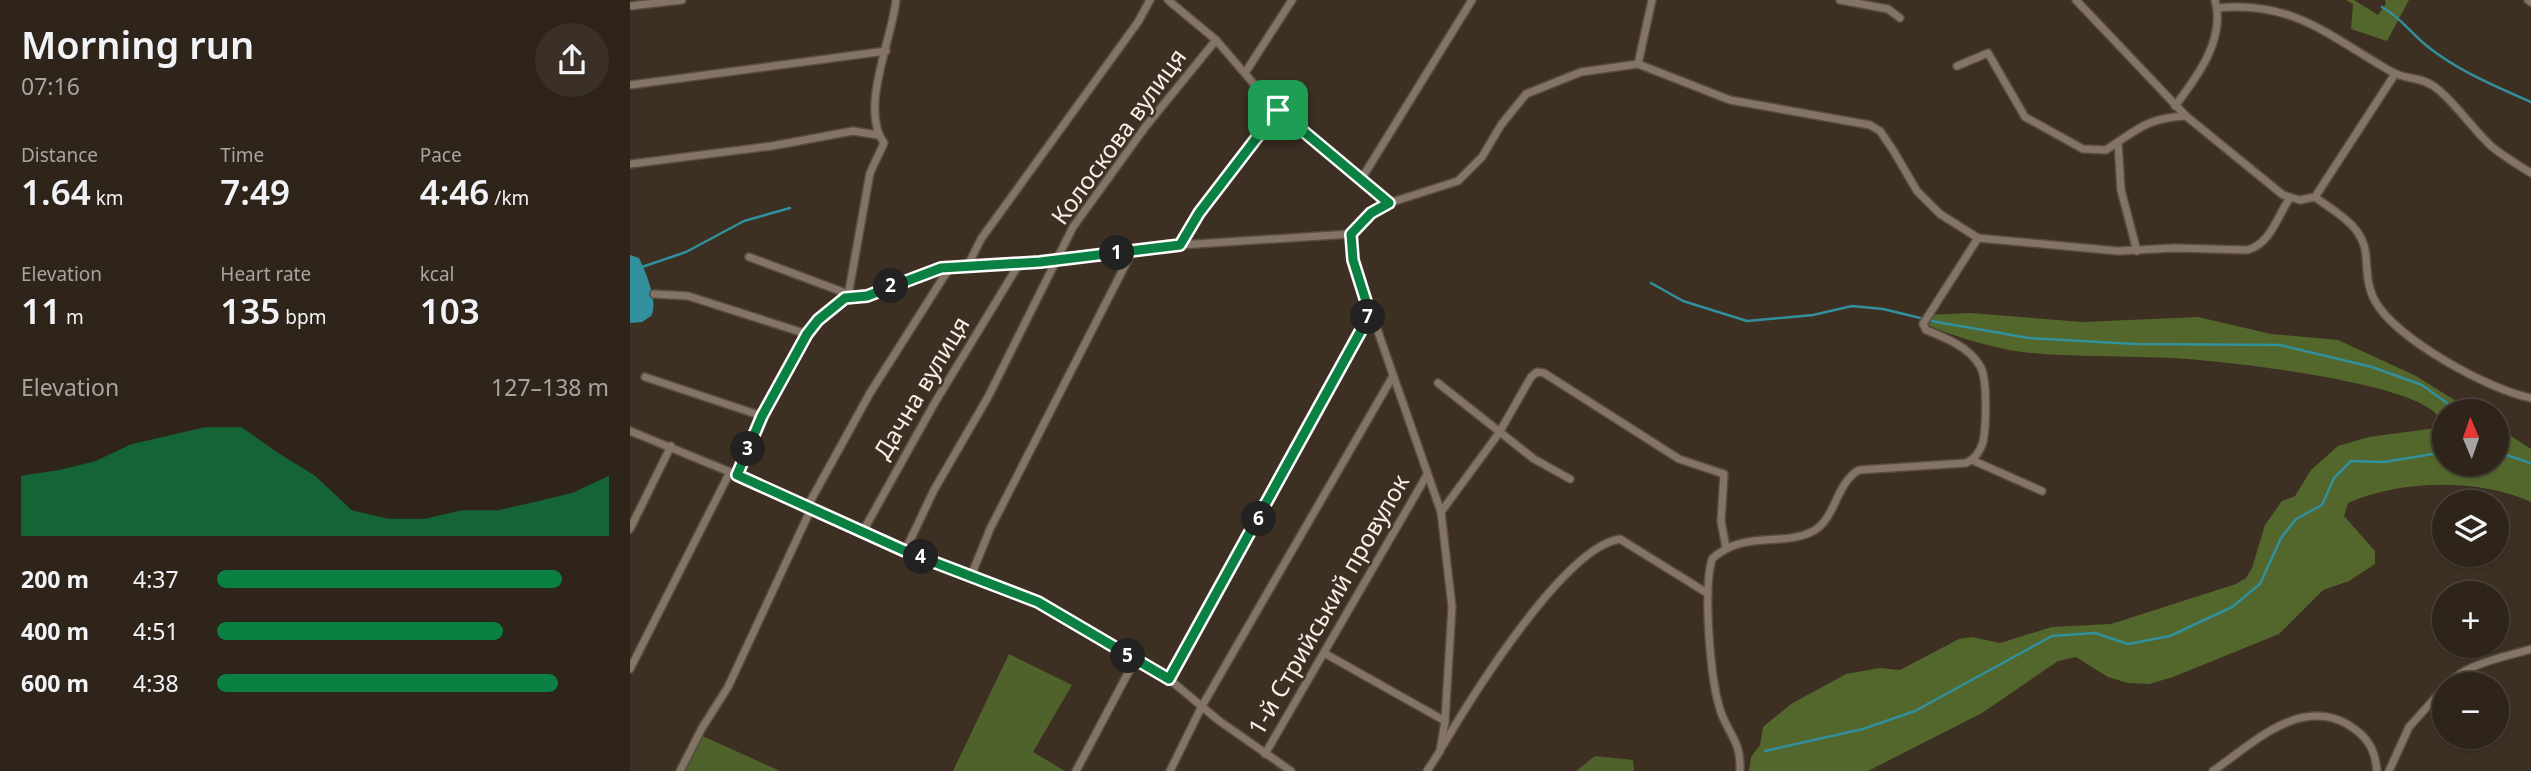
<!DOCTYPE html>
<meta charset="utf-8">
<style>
body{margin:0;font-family:"Noto Sans",sans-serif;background:#3a3027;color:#f1f3f6;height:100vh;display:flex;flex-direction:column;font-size:26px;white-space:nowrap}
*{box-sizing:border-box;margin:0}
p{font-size:23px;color:#a7a4a2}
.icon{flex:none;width:38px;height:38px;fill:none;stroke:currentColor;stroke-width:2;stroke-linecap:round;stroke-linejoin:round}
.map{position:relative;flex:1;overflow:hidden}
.panel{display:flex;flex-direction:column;background:#2e241a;width:630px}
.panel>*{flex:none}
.needle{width:46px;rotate:358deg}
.controls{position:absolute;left:1802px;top:399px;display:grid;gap:14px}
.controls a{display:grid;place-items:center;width:77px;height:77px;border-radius:50%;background:#2e241a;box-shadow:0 2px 5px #0004,0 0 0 2px #494139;font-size:35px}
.pin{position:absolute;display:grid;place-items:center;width:60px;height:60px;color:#fff;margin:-30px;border-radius:14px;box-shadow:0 4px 10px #0006}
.km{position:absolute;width:35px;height:35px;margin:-18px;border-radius:50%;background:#222;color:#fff;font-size:19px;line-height:35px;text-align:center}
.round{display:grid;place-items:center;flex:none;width:74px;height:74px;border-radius:37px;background:#3a3027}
.overview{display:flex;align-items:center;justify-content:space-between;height:119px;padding:0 21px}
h1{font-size:38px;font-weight:600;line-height:52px}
.figures{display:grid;grid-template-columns:repeat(3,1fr);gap:10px;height:119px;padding:7px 21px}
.figures div{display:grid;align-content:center}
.figures b{font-size:35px;font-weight:600}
.figures small{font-size:19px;font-weight:400}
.figures p{font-size:19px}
.chart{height:196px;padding:14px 21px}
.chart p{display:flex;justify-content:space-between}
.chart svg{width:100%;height:126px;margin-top:7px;fill:#0b8043;opacity:.7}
ul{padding:0 21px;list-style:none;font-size:23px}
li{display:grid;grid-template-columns:112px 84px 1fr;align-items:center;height:52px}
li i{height:18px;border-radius:9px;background:#0b8043}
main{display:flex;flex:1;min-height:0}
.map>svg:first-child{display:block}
</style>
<main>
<section class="panel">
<div class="overview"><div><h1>Morning run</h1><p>07:16</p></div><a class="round"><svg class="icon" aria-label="share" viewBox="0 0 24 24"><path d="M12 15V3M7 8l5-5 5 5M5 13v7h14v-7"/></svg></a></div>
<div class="figures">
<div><p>Distance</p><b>1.64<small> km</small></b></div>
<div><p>Time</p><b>7:49</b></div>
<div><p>Pace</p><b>4:46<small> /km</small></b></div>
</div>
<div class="figures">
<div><p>Elevation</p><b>11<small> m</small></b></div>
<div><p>Heart rate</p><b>135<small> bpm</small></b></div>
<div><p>kcal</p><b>103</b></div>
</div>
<div class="chart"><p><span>Elevation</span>127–138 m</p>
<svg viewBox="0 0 160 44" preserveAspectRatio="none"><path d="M0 44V23L10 21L20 18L30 12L40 9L50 6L60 6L70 15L80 23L90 35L100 38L110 38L120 35L130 35L140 32L150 29L160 23V44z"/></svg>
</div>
<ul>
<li><b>200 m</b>4:37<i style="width:88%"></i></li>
<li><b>400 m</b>4:51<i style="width:73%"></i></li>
<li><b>600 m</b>4:38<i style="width:87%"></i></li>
</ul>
</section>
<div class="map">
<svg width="1901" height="771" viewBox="0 0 1901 771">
<rect width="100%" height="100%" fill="#3d3023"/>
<g fill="#4f622b">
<path d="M379,654l63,31 -39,67 32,19h-112z"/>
<path d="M68,734l82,37h-103z"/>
<path d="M965,756l38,4 1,11h-58z"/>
</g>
<g fill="#53672c">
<path d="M1716,0h8l24,15 8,-11 -1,-4h24l-22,41 -36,-12 2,-25z"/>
<path d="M1340,313l113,9 115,-5 73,17 67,6 78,36 56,35h-27v53h52v-37l34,22v53c-54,-24 -130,-22 -183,1l-4,13 31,35v13l-26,17 -26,9 -44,44 -106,43 -24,7 -21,-1 -20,-6 -32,-20 -18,4 -76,52 -114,58h-119l2,-14 9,-12 3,-18 28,-23 55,-30 34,-6 20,2 59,-31 13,-2 28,6 52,-16 59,-3 125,-40 10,-6 6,-10 13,-43 17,-24 13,-5 16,-26 27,-24 31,-9 67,-9 4,-8c-13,-37 -211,-58 -253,-61 -54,-4 -111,-1 -165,-7 -34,-5 -66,-15 -97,-28l3,-9z"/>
</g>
<path fill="#32909d" d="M0,255l9,3c6,12 20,45 12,58l-9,6 -12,1z"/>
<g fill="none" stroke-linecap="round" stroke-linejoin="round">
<g stroke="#32909d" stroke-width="2.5">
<path d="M1752,7c18,10 29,26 45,39 31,25 68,40 104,56"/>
<path d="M12,267l44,-15 58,-31 46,-13"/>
<path d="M1021,283l32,18 64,20 66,-6 39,-9 31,3 54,13 92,16 106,6 145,1 92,22 50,18 36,26"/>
<path d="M1867,452l34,11"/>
<path d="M1135,751l98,-22 52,-18 137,-75 43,-3 33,11 42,-8 62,-29 28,-23 21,-46 15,-19 26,-14 12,-27 17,-17 33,1 61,-10"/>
</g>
<defs>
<g id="minor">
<path d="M538,0l48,40 56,65 117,98"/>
<path d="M1210,0l48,9 12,9"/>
<path d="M1446,0l110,116 97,79 17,5 15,-3 80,-123"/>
<path d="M1898,0l3,2"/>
<path d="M0,6l52,-6"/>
<path d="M1587,8c77,-8 113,29 175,64 16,9 30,3 48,19 19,17 33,38 51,55 12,10 27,19 40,27"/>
<path d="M1008,64l14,-64"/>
<path d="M1327,66l31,-13 37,64 58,32 23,1c31,-20 40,-32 80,-34"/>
<path d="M615,73l47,-73"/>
<path d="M0,85l256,-34"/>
<path d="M1545,106c22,-29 51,-67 40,-106"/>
<path d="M1488,142l3,48 16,61"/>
<path d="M0,164l142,-18 81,-15 25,4"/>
<path d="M732,178l110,-178"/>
<path d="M1685,197c21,16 48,28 51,58 1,15 1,32 9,46 21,38 114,89 156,97"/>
<path d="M550,245l19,-32 79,-103"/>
<path d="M119,257l110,41 82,-30 98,-6 141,-17 171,-11"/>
<path d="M338,265l13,-26 157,-217 12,-22"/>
<path d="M24,294l34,2 119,38"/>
<path d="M15,377l117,39"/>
<path d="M808,383l96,76 36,20"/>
<path d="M0,431l100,41 80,39 95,40 133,51 131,77 49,41 73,51"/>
<path d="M1342,460l70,31"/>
<path d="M107,475c20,-47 66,-157 111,-179l22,-123 14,-30c-25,-34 8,-103 12,-143"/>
<path d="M176,509l64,-116 80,-126"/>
<path d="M811,512l58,-79 32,-56 6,-5 7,1 135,86 45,15 -3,47 5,27"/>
<path d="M0,529l41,-83"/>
<path d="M232,533l72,-129 85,-140"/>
<path d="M275,551l29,-61 54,-93 85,-170 73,-101 70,-86"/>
<path d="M341,576l19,-47 142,-277"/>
<path d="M694,653l121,68"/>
<path d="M0,669l100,-197"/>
<path d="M539,679l201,-365"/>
<path d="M1818,684c21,-22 54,-26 83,-35"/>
<path d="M812,747c29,-49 122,-200 178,-208l87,54"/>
<path d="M635,754l162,-279"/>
<path d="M50,771l22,-43 26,-41 82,-176"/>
<path d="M446,771l59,-111"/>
<path d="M540,771l32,-65 191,-330"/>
<path d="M797,771l13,-20 5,-30 7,-114 -11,-95 -88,-252 -2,-26 20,-21 18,-10 69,-22 24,-24 19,-32 25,-31 55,-22 57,-8 92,36 140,25 10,6 13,19 24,41 23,23 38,24 140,13 57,-3 72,2c24,-6 30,-34 43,-52"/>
<path d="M1110,771c1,-28 -8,-32 -18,-56 -12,-31 -19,-125 -10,-156 31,-30 73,-11 103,-29 21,-13 21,-47 44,-60l107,-7c9,-4 14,-11 17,-21 3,-14 5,-64 -3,-76 -11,-19 -34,-28 -54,-36l-3,-6 55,-86"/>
<path d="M1583,771c38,-26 85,-74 134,-47 20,12 28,24 30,47"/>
<path d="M1759,771l20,-44 36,-40"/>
</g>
</defs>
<use href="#minor" stroke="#574c40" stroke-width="10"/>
<use href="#minor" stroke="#837465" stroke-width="7"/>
</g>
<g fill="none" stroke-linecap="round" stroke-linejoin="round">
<defs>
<path id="route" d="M648,110l111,93 -18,10 -20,21 2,26 17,54 -201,365 -131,-77 -133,-51 -168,-76 25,-59 45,-82 11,-14 27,-22 22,-2 74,-28 99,-6 140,-17 19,-32z"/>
</defs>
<use href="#route" stroke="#fff" stroke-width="14"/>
<use href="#route" stroke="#0b8043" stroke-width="9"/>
</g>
<g text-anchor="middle" stroke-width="5" stroke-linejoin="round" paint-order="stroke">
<g font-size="24" fill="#f8efe7" stroke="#3d3023">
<text transform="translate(489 137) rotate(-54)" y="8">Колоскова вулиця</text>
<text transform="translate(292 388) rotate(-59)" y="8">Дачна вулиця</text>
<text transform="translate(699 605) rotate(-60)" y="8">1-й Стрийський провулок</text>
</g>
</g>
</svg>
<div class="controls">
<a><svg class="needle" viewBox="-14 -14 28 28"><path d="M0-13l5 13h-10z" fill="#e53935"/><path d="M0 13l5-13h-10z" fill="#a7a4a2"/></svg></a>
<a><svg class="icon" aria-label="layers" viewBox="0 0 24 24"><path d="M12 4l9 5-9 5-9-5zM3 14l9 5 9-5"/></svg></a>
<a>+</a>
<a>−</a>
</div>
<div class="pin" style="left:648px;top:110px;background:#1e9e55"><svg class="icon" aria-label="arrive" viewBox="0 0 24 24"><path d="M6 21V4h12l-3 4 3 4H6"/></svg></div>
<b class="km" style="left:487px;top:253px">1</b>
<b class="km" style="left:261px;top:286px">2</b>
<b class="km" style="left:118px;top:449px">3</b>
<b class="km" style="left:291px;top:557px">4</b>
<b class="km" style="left:498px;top:656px">5</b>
<b class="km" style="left:629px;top:519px">6</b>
<b class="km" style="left:738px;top:317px">7</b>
</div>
</main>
